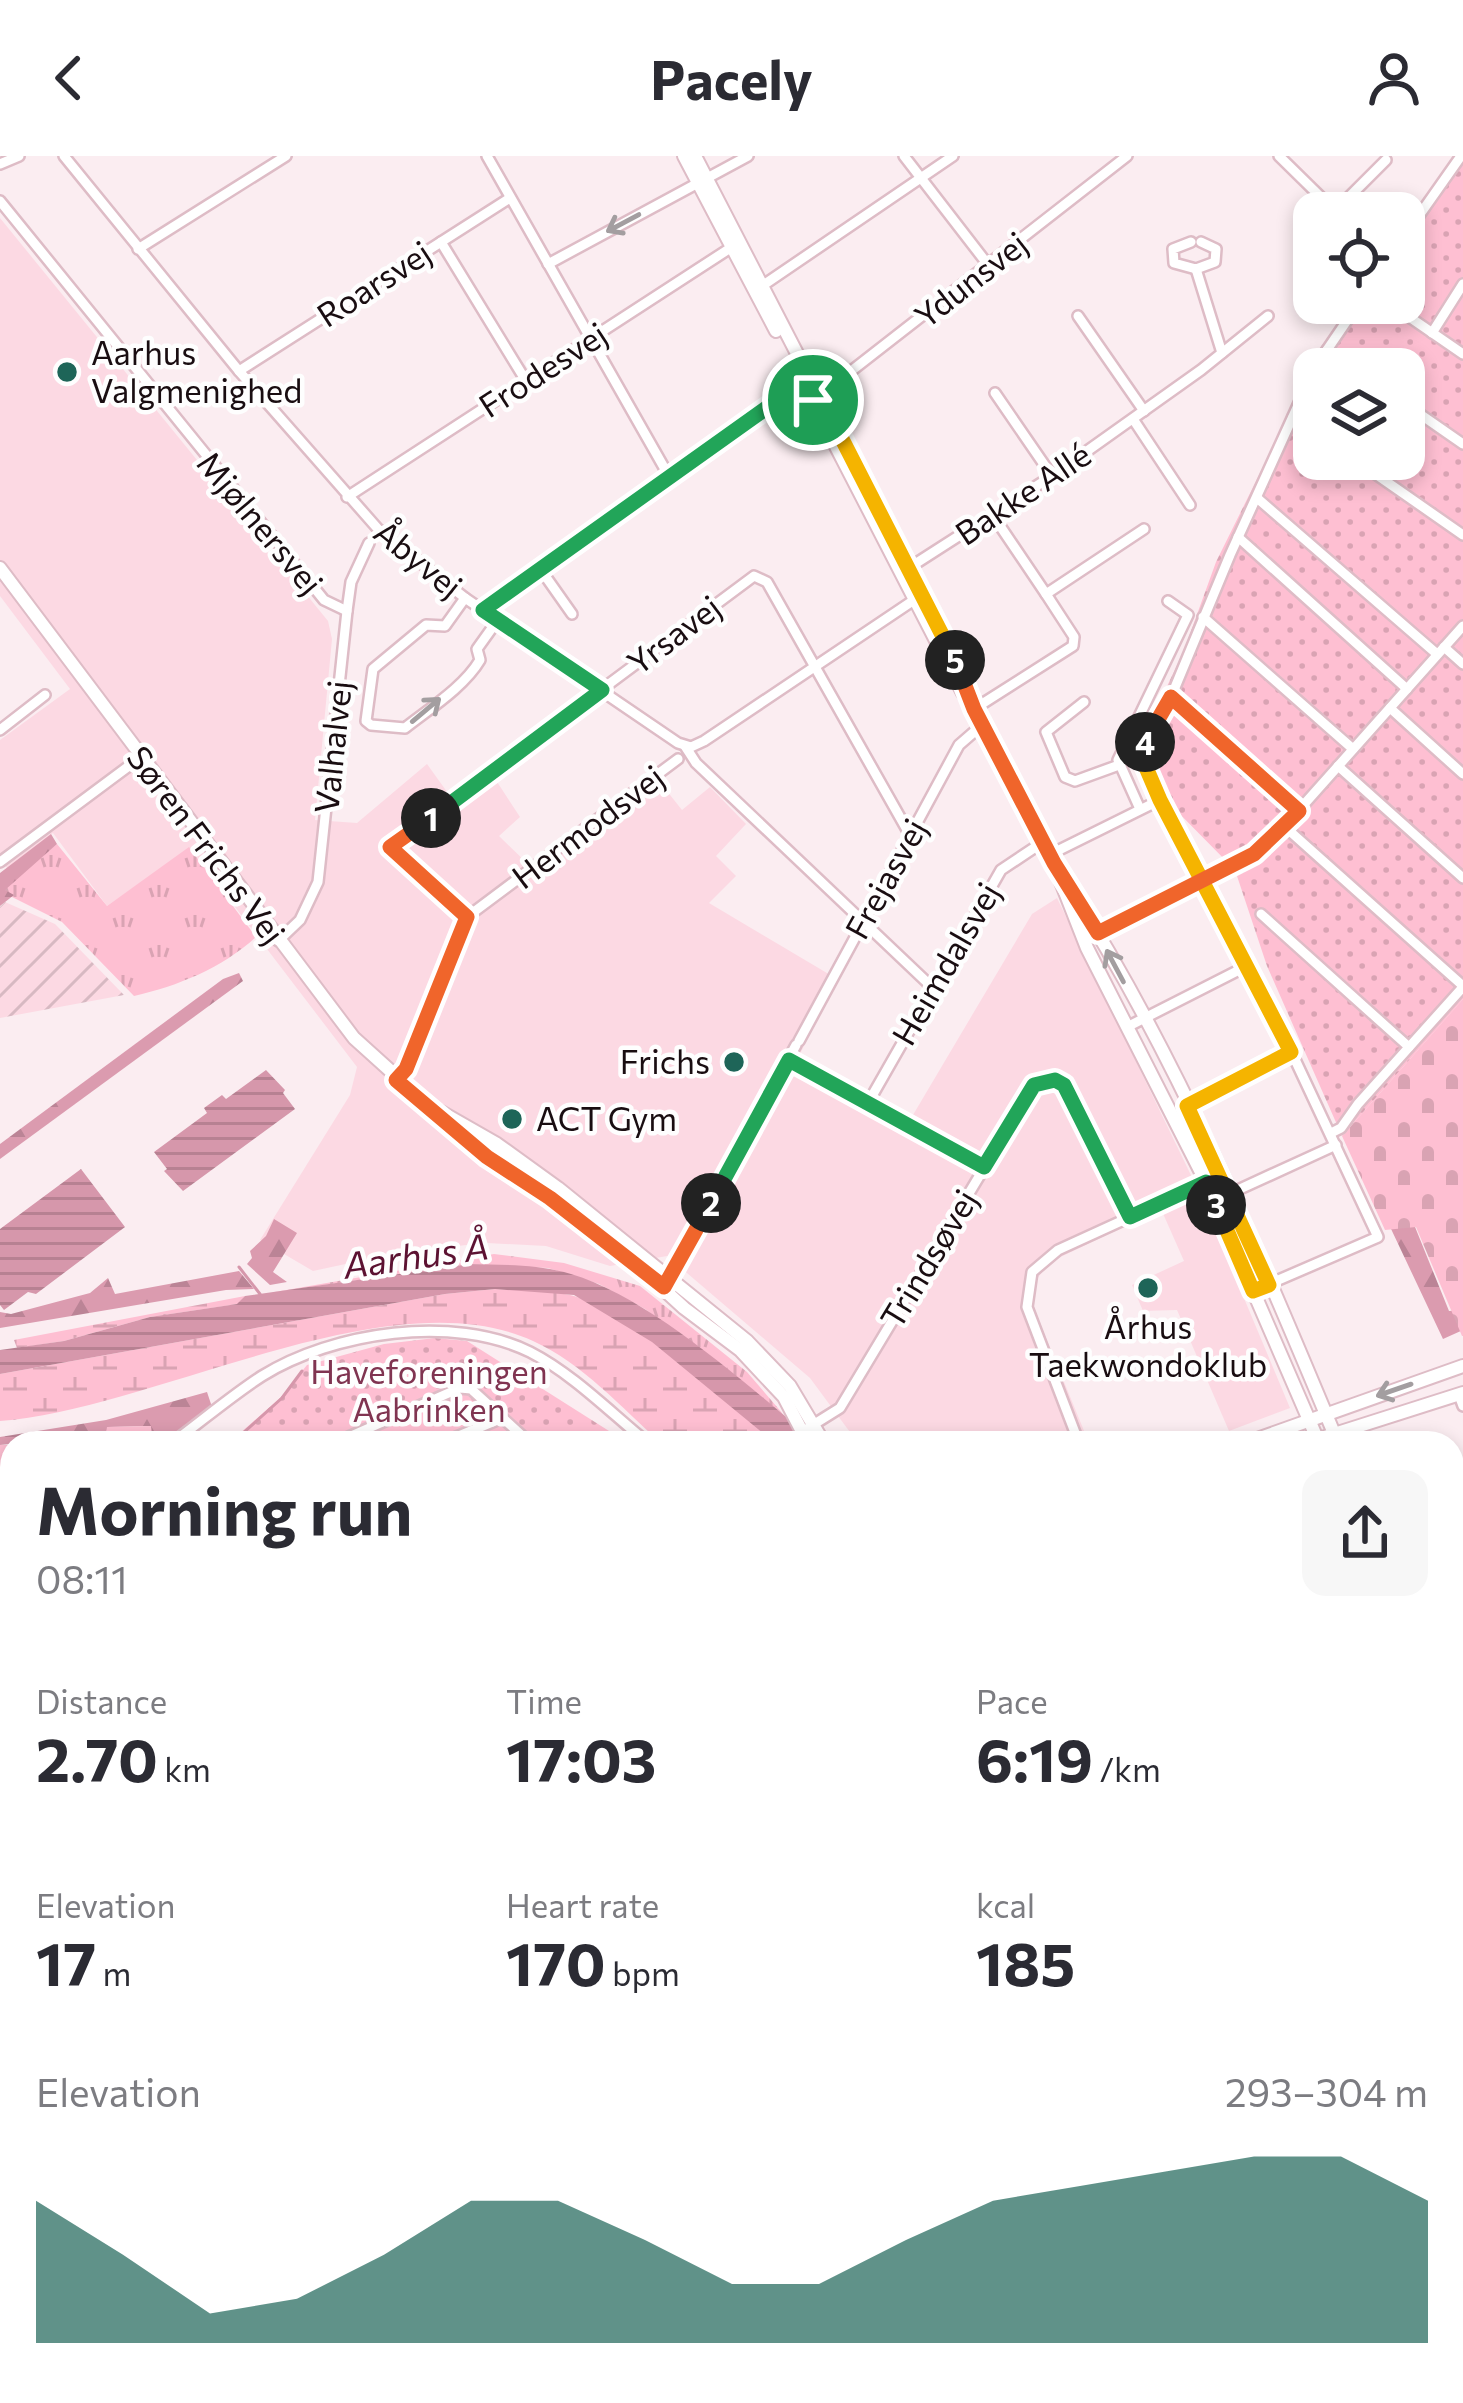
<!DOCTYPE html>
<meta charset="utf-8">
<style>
body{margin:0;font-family:Commissioner,sans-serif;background:#f7f7f7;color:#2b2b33;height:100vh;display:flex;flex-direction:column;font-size:45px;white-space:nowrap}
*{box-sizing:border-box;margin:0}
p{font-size:39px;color:#7c7c81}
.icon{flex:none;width:66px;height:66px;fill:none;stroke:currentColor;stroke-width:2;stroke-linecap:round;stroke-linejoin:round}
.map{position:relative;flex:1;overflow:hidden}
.panel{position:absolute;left:0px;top:1275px;width:1464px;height:972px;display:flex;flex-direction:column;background:#fff;border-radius:36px 36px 0 0;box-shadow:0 6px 18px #0003}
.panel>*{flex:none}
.fabs{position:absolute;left:1293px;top:36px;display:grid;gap:24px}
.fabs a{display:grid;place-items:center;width:132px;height:132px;border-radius:24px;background:#fff;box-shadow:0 6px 18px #0003;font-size:60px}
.pin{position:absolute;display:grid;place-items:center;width:102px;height:102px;color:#fff;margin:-51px;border:6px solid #fff;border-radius:50%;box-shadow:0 3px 12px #0007}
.km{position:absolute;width:60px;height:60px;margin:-30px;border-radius:50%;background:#222;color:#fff;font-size:33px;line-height:60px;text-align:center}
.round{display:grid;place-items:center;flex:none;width:126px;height:126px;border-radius:24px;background:#f7f7f7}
.headline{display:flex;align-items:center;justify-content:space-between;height:204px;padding:0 36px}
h1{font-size:66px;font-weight:700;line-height:90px}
.stats{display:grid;grid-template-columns:repeat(3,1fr);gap:18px;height:204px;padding:12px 36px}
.stats div{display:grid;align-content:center}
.stats b{font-size:60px;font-weight:700}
.stats small{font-size:33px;font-weight:400}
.stats p{font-size:33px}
.chart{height:336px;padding:24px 36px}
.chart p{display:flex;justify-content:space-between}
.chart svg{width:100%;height:216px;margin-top:12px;fill:#1e6558;opacity:.7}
header{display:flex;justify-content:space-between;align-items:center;height:156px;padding:0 36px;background:#fff;font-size:54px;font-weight:700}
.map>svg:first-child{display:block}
</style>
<header><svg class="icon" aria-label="back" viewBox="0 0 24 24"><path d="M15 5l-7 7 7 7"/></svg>Pacely<svg class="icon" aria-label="person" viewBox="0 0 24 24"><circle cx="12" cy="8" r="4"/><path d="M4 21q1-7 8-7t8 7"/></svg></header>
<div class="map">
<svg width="1463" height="2247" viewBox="0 0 1463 2247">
<defs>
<pattern id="industrial-furrows" width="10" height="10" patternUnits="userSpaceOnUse" patternTransform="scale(3)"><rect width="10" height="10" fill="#fcd9e3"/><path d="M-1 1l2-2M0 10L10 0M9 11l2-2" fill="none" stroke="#d7b9c2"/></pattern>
<pattern id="grass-tufts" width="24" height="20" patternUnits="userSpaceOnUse" patternTransform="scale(3)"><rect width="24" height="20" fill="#febfd2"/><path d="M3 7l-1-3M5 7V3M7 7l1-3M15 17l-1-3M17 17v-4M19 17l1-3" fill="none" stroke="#d9a3b3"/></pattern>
<pattern id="forest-firs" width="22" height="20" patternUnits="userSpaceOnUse" patternTransform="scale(3)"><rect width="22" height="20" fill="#db9baf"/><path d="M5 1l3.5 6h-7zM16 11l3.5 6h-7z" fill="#bb8496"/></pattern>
<pattern id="wetland-marsh" width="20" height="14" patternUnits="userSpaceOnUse" patternTransform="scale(3)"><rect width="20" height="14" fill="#febfd2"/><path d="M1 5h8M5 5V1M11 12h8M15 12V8" fill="none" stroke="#d9a3b3"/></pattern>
<pattern id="cemetery-stones" width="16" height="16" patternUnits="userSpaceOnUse" patternTransform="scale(3)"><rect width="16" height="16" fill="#febfd2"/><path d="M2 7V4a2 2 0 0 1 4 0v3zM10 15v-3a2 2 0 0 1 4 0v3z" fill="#d9a3b3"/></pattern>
<pattern id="garden-dots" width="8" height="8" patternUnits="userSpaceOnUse" patternTransform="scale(3)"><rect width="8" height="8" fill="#febfd2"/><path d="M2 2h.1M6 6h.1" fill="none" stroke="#d9a3b3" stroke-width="1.8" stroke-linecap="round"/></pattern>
<pattern id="water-rules" width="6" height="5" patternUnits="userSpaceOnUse" patternTransform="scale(3)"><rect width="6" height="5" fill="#d697ab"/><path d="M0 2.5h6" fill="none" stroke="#b78192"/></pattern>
</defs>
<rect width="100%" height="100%" fill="#fbedf1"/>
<g fill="#fcd9e3">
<path d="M0,62l328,403 4,18 -17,181 42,3 70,-59 23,32 38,-28 32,49 -21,19 30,29 122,-94 31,39 28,-23 36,37 -30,32 20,20 -27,27 128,76 -40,81 113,60 122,-206 25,-16 145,300 88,210 -61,23 -52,-121 -34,1 -11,-26 52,-24 -23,-52 -111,53 -17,22v22l56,137h-231l-48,-65 -143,-122 -57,10 -64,-20 -59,-3 -81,8 -93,20 -53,-31 90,-145 7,-28 -167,-219 -83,58 -54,-73 -46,35 -7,-8v-120l70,-51 -70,-93z"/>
<path d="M0,1629l12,6v419l-12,-9z"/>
<path d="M1452,1957h11v162l-11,2z"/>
<path d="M173,2235h465l18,12h-473z"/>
</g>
<path fill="url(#industrial-furrows)" d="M5,746l50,22 69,71 -124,23v-111z"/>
<g fill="url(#grass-tufts)">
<path d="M57,688l50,62 82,-59 67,90c-34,31 -78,49 -122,59l-72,-74 -62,-31z"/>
<path d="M494,1098l70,9 76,23 107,86 36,42 -138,-105 -46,-25 -51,-16 -79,-4 -200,29z"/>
</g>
<g fill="url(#forest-firs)">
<path d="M51,678l6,10 -52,46 9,5 -14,11v-33z"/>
<path d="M239,817l4,8 -243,178v-15l223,-165z"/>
<path d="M1350,986l61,75 38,94 14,-1v20l-20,9z"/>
<path d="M274,1063l23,14 -24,39 14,10 -17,3 -23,-21 5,-6 -2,-7 16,-15z"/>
<path d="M239,1115l15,18 -28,1 -226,38v-16l11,2 79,-21 18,-15 7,16z"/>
<path d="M207,1236l5,15 -46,36h-13l-3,-17 -42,1 -2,6 -106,12v-8l106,-17z"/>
</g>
<g fill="url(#wetland-marsh)">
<path d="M495,1133c24,1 51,1 75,6 54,12 162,109 205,148h-114c-39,-35 -79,-80 -128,-102 -144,-66 -378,68 -533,80v-47l445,-80z"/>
<path d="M245,1140l-7,8 -88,13 -86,24 -47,7 -3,-8z"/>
</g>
<path fill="url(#cemetery-stones)" d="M1463,843v337h-1l-46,-109 -31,3 -43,-94z"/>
<g fill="#febfd2">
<path d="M0,1393l12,2v174l-12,-6z"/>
<path d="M1463,2119v106l-11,-3v-101z"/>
<path d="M0,2149l12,11v75h20l-9,12h-23z"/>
</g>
<g fill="url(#garden-dots)" fill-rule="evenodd">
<path d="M1454,0h9v843l-121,137 -75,-170 -32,-96 -74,-75 -28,-38 50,-104 33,-91 94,-190 45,-69h49v-76zM1314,213h90v90h-90z"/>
<path d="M435,1182l32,3 161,102h-399l52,-46 26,-32 77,-21z"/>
<path d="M151,1270l2,17h-124l77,-10 1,-6z"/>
<path d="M0,1289h12v93l-12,-2z"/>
</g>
<g fill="url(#water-rules)">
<path d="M266,914l19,20 -2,3 12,16 -112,82 -19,-20 3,-2 -13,-17 53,-39 -3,-5 18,-13 4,4z"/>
<path d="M81,1013l44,58 -89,67 -8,-2 -24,18 -4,-5v-76z"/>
<path d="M469,1108c35,1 69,0 102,10 81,24 181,115 246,169h-42l-123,-101 -78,-47 -79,-6 -50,5 -445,80v-24l64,-9 86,-24 87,-13 8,-8z"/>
</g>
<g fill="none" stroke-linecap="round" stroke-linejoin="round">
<g stroke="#d697ab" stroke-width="3">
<path d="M239,1111l21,27"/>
<path d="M232,1287l50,-45 20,-27"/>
<path d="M0,1570l12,8"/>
</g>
<defs>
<g id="street">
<path d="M64,0l175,215 139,158 87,69 213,145 13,4 13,-6 213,-143"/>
<path d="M487,0l183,322"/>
<path d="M904,0l85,110"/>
<path d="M1279,0l56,55 51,-51"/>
<path d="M0,8l19,-8"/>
<path d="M0,45l324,399 23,11"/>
<path d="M1404,81l57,-81"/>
<path d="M441,86l85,139"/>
<path d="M1191,86l-18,7 1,14 22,6 19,-7 1,-13 -15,-7"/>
<path d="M138,93l148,-93"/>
<path d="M548,108l200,-108"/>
<path d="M1196,113l26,84"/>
<path d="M759,132l194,-132"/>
<path d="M1389,147l74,51"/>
<path d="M1078,160l66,95"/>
<path d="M1432,177l31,-49"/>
<path d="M1327,194l27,19"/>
<path d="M1314,213l45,-66"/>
<path d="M239,215l271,-173"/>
<path d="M995,237l57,83"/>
<path d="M814,244l313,-244"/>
<path d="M1404,247l59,41"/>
<path d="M1293,261l21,14"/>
<path d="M1133,263l57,86"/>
<path d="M1354,303l109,76"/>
<path d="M347,341l388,-252"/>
<path d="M1257,342l180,156"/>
<path d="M992,358l54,80 98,-65"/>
<path d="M1238,381l169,152"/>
<path d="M541,414l31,44"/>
<path d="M904,415l148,-95 149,-106 67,-54"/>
<path d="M465,442l-20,28 -19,-1 -53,44 -7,52 5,4 34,3c24,-19 59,-41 75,-68l-3,-11 20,-28"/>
<path d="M483,455l320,-229"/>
<path d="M1203,461l150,132"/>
<path d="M1444,491l19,17"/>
<path d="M1171,541l128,113"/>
<path d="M1084,546l-38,30 19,45 10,4 44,-16"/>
<path d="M1390,552l73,66"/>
<path d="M974,553l99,-63 1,-9 -28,-43"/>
<path d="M0,574l45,-35"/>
<path d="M685,590l11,17 237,225"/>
<path d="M1338,610l125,112"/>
<path d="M1140,653l-22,-49 70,-145 -20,-14"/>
<path d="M1284,670l179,160"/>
<path d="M1049,699l111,-55"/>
<path d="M0,706l141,-105"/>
<path d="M1261,758l148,133"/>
<path d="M467,761l-77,-70 364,-271 13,6 143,253"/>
<path d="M1098,777l156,-80 45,-43 164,-184"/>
<path d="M278,785l22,-21 18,-38 29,-271 4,-29 18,-39"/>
<path d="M1127,871l120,-61"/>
<path d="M799,885l160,-296 23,-20"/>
<path d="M789,904l195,107"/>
<path d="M396,924l10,-11 61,-152 211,-158"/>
<path d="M868,947l133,-233 42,-28"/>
<path d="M1187,950l104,-55"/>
<path d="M1331,977l10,-5 17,-24 105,-117"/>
<path d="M1229,1038l107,-49"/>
<path d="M667,1127l129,-238"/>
<path d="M1253,1135l125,-54 -87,-186 -131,-251 -19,-49 30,-54 59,-142 84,-185"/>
<path d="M1459,1239l4,11"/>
<path d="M808,1272l32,-20 194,-323 13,-5 17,5 66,132"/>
<path d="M172,1287c30,-22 59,-47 90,-67 71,-44 191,-62 268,-24 43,22 81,61 118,91"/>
<path d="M335,1287l125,-55 11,1 59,54"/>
<path d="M442,1287l60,-25"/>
<path d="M1079,1287l-52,-136 5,-35 26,-22 162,-74"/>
<path d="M0,1386l12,2"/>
<path d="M1452,1737l11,-4"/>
<path d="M1452,1829l11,12"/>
<path d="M0,2104l12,8"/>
<path d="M0,2120l12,8"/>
<path d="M110,2235l7,12"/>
<path d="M162,2235l10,12"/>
<path d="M845,2235l26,12"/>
<path d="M906,2235l38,12"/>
<path d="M888,2247l3,-12"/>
<path d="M1027,2247l3,-12"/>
</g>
<g id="secondary">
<path d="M684,0l92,175"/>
<path d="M695,0l234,453 45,100 80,155 33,84 119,234 113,261"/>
<path d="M794,209l169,328"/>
<path d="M0,412l354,470 133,120 31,18 73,58 44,29 49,45 56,42 44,47 24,46"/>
<path d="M1071,734c109,171 189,366 267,553"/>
<path d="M441,956l56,32 61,44 189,153 43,45 34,57"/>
<path d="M1246,1287l217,-77"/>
<path d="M1306,1287l157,-50"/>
<path d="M1452,1556l11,26"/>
<path d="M1452,1590l11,25"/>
<path d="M1153,2235l27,12"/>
</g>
</defs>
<use href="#street" stroke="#debcc6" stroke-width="14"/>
<use href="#secondary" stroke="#debcc6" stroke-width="16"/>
<use href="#street" stroke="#fff" stroke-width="9"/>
<use href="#secondary" stroke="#fff" stroke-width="12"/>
<g stroke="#473a3e" stroke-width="3">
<path d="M0,1850l12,9"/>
<path d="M388,2235l9,12"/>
</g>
<g stroke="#473a3e" stroke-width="3" stroke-dasharray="6 12" stroke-linecap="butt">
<path d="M0,1872l12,8"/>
<path d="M0,1991l12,12"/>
<path d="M228,2235l11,12"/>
<path d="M377,2235l8,12"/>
</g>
<defs>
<g id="secondary-bridge">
<path d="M0,1995l12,-11"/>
<path d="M0,2014l12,-10"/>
</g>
</defs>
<use href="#secondary-bridge" stroke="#debcc6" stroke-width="16" stroke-linecap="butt"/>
<use href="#secondary-bridge" stroke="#fff" stroke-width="12"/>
</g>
<defs><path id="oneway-shaft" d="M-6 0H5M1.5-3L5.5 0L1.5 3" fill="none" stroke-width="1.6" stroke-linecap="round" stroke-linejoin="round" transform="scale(3)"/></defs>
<g stroke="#a39ea0">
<use href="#oneway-shaft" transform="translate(623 67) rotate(152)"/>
<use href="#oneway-shaft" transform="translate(426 554) rotate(-40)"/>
<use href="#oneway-shaft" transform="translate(1115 810) rotate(-118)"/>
<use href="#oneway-shaft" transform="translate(1394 1234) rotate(161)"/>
</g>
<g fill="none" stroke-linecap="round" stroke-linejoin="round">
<defs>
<path id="split-1" d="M431,662l171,-128 -119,-80 320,-228 10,18"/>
<path id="split-2" d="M431,662l-41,29 77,70 -61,152 -10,11 91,77 63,41 114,89 47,-84"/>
<path id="split-3" d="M711,1047l78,-143 195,107 50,-82 21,-5 9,5 66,132 76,-35 10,23"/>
<path id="split-4" d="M1145,586l-3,16 18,42 131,252 -104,54 82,179 -16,6 -37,-86"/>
<path id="split-5" d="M955,504l19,49 80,154 44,70 156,-79 45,-43 -128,-114 -26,45"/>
<path id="split-6" d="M813,244l7,-4 135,264"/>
</defs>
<use href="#split-1" stroke="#fff" stroke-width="24"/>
<use href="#split-2" stroke="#fff" stroke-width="24"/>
<use href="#split-3" stroke="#fff" stroke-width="24"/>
<use href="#split-4" stroke="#fff" stroke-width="24"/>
<use href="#split-5" stroke="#fff" stroke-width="24"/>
<use href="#split-6" stroke="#fff" stroke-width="24"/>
<use href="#split-1" stroke="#22a559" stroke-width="15"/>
<use href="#split-2" stroke="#f0652b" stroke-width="15"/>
<use href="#split-3" stroke="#22a559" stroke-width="15"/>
<use href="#split-4" stroke="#f5b400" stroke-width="15"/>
<use href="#split-5" stroke="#f0652b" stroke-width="15"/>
<use href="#split-6" stroke="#f5b400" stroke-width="15"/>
</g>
<g fill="#1e6558" stroke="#fefefe" stroke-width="4.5">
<circle cx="67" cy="216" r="12"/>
<circle cx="734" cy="906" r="12"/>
<circle cx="512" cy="963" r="12"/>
<circle cx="1148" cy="1132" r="12"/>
</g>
<g text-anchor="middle" stroke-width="9" stroke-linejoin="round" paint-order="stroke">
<g font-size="33" fill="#190d11" stroke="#fefefe">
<text transform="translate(971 124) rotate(-38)" y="12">Ydunsvej</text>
<text transform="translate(374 128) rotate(-33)" y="12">Roarsvej</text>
<text transform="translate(543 214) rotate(-33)" y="12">Frodesvej</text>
<text transform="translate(1023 338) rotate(-34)" y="12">Bakke Allé</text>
<text transform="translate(260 367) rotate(50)" y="12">Mjølnersvej</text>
<text transform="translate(418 403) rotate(39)" y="12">Åbyvej</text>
<text transform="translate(674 479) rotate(-37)" y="12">Yrsavej</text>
<text transform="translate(333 591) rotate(-84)" y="12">Valhalvej</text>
<text transform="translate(588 671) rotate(-37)" y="12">Hermodsvej</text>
<text transform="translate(206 689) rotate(53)" y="12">Søren Frichs Vej</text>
<text transform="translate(886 723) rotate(-61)" y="12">Frejasvej</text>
<text transform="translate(946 808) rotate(-60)" y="12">Heimdalsvej</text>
<text transform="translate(929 1103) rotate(-59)" y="12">Trindsøvej</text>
</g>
<g font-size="33" fill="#190d11" stroke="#fefefe" text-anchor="start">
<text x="91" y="209">Aarhus<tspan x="91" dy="38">Valgmenighed</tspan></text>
<text x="710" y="918" text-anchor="end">Frichs</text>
<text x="536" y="975">ACT Gym</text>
<text x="1148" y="1183" text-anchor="middle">Århus<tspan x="1148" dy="38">Taekwondoklub</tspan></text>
</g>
<g font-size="33" fill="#803451" stroke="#fefefe">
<text x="429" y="1228">Haveforeningen<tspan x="429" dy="38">Aabrinken</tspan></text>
</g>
<g font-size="36" font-style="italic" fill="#5c1232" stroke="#fefefe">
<text transform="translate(416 1100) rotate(-8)" y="13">Aarhus Å</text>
</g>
</g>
</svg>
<div class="fabs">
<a><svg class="icon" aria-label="locate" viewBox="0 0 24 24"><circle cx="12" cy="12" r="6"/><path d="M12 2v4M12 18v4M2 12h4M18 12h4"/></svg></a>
<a><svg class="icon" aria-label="layers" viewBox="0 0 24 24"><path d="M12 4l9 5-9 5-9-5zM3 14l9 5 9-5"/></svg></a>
</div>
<div class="pin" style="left:813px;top:244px;background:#1e9e55"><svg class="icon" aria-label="arrive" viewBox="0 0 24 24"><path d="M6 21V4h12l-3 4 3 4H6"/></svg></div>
<b class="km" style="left:431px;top:662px">1</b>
<b class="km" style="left:711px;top:1047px">2</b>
<b class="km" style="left:1216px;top:1049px">3</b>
<b class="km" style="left:1145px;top:586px">4</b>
<b class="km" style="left:955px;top:504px">5</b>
<section class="panel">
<div class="headline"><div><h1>Morning run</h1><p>08:11</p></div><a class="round"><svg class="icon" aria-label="share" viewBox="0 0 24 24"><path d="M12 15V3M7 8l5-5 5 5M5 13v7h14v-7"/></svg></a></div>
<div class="stats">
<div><p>Distance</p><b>2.70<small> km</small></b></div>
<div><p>Time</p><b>17:03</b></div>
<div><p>Pace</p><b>6:19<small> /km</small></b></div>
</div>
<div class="stats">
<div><p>Elevation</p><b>17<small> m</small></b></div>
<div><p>Heart rate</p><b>170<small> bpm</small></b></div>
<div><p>kcal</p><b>185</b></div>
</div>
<div class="chart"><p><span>Elevation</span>293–304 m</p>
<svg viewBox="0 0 160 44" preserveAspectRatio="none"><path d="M0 44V15L10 26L20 38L30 35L40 26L50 15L60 15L70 23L80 32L90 32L100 23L110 15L120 12L130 9L140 6L150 6L160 15V44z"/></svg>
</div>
</section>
</div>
